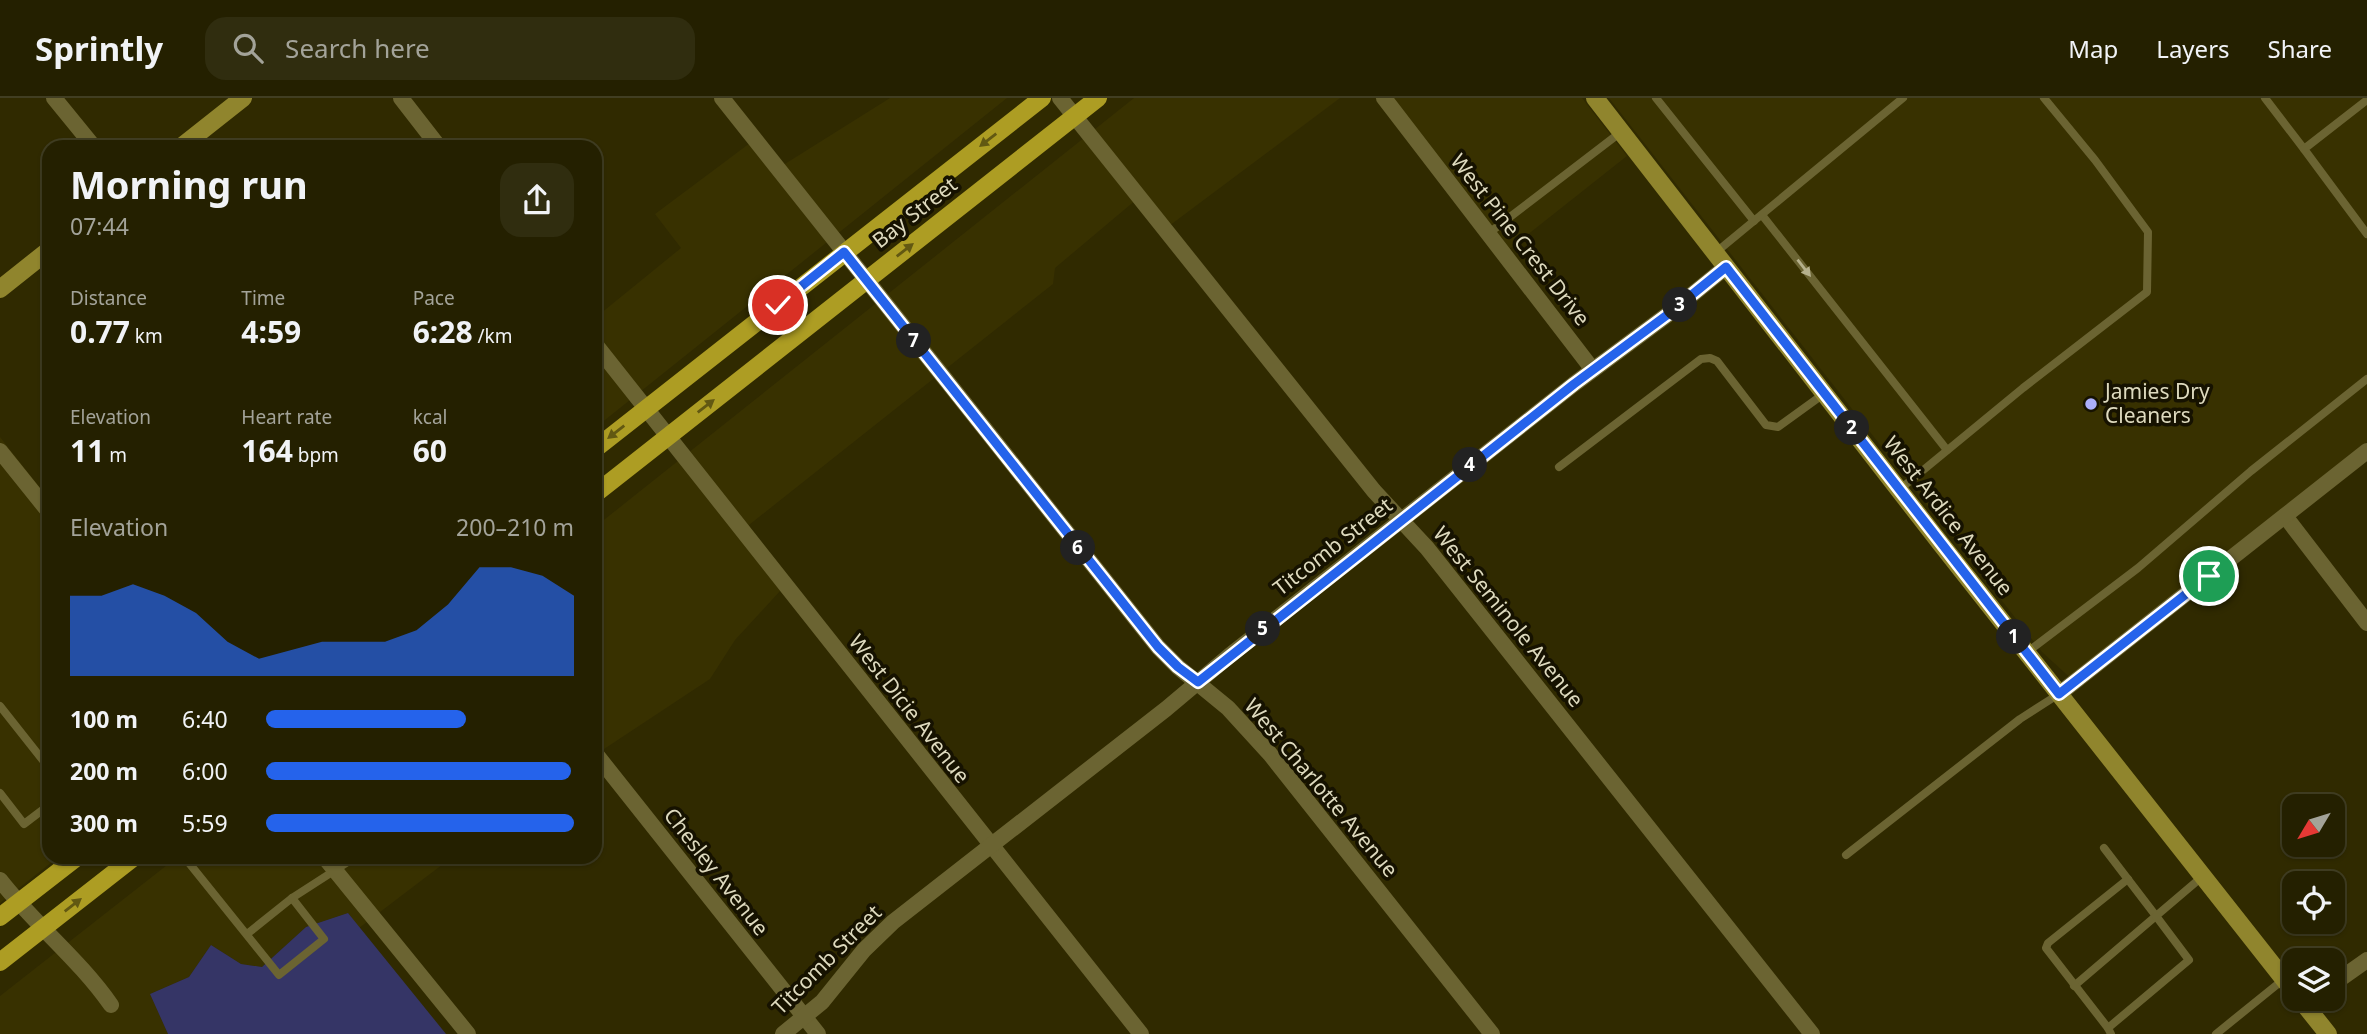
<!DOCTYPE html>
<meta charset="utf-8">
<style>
body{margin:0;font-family:"Noto Sans",sans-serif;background:#302d0f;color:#f1f3f6;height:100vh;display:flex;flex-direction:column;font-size:26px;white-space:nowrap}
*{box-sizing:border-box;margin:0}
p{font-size:23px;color:#a3a399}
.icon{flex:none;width:38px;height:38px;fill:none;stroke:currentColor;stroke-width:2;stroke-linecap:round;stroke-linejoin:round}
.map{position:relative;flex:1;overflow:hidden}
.drawer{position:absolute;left:42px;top:42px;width:560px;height:724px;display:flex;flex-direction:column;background:#242000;border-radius:21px;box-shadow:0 2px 5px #0004,0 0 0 2px #413e22}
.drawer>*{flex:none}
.needle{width:46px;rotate:232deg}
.buttons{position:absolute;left:2282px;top:696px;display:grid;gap:14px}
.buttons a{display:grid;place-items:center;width:63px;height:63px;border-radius:14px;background:#242000;box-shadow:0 2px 5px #0004,0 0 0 2px #413e22;font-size:35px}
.pin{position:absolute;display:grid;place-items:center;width:60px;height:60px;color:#fff;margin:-30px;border:4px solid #fff;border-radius:50%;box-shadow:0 2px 7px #0007}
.km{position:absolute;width:35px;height:35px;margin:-18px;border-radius:50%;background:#222;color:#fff;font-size:19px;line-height:35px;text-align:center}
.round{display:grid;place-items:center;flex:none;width:74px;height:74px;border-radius:21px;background:#302d0f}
.overview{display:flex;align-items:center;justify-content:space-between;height:119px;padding:0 28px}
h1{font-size:38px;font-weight:700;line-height:52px}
.figures{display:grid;grid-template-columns:repeat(3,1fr);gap:10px;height:119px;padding:7px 28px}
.figures div{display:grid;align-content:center}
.figures b{font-size:30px;font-weight:700}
.figures small{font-size:19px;font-weight:400}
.figures p{font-size:19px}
.chart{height:196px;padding:14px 28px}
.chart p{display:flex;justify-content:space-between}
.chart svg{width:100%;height:126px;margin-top:7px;fill:#2563eb;opacity:.7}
ul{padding:0 28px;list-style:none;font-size:23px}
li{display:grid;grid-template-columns:112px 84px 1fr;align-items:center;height:52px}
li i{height:18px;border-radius:9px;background:#2563eb}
header{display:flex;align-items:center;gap:42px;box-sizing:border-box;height:98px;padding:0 35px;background:#242000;border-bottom:2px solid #413e22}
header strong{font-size:33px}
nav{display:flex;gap:38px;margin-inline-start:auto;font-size:24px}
.search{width:490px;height:63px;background:#302d0f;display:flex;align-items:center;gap:18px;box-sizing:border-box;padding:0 24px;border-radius:21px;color:#a3a399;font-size:26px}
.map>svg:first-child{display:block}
</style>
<header>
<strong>Sprintly</strong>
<div class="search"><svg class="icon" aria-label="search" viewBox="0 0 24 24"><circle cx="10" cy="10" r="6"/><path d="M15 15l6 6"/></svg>Search here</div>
<nav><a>Map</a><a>Layers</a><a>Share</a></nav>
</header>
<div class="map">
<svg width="2367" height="936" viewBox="0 0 2367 936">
<rect width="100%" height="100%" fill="#302a00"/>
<g fill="#383100">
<path d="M890,0h117l-412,330v-110l86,-70 -26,-34 99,-74 26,27z"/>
<path d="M1134,0h206l-171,128 -26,-32 -88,74 -2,16 -304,241 32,65 -46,50 -25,39 -115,76v-228z"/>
<path d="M1375,0h207l45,58 -125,99z"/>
<path d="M1609,0h758v344l-291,241 -34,-31z"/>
<path d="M0,339l49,62v359h8l-57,45z"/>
<path d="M176,760h275l-92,70 -11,-15 -42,14 -44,40 -21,-3 -30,-19 -22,32 -39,17 18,40h-168v-38z"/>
</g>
<path fill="#353566" d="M348,815l98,121h-278l-18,-40 39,-17 22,-32 30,19 21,3 44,-40z"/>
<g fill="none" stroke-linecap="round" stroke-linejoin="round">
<g stroke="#6b6432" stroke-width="8">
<path d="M1656,0l98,123"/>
<path d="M2265,0l39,51"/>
<path d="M2367,2l-63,49 63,85"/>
<path d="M1762,117l185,235"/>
<path d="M1489,135l132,-101"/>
<path d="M1715,155l188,-155"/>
<path d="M1559,369l142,-108 9,-1 7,3 49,64 12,2 47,-34"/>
<path d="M1899,392l124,-102 124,-96 1,-60 -53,-72 -51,-62"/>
<path d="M2026,555l112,-85 113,-97 116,-92"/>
<path d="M0,608l49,62"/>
<path d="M0,695l24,31 25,-19"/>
<path d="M1846,757l174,-136 39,-25"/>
<path d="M185,760l94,117 45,-36 -32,-41 -45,36"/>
<path d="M292,800l62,-40"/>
<path d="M2074,888l82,-70 -52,-68"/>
<path d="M2108,930l-62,-80 2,-5 80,-64"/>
<path d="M2111,936l-3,-6 81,-68 -33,-44 47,-40"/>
<path d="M2216,936l68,-55"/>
</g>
<g stroke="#6b6432" stroke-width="16">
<path d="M54,0l40,49"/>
<path d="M401,0l38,49"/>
<path d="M722,0l436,549 20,20 50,41 42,46 222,280"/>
<path d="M1060,0l314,393 53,57 385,486"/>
<path d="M1384,0l209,272"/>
<path d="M595,246l546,690"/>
<path d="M0,353l49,61"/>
<path d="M2285,418l82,107"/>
<path d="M2059,596l308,-243"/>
<path d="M595,655l223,281"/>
<path d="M325,760l143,176"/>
<path d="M0,782c34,44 79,79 111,125"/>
<path d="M2333,886l34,-24"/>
<path d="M783,936l39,-32 42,-52 29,-28 273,-213 63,-53 345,-272 93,-69 59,-48"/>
</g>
<g stroke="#90852d" stroke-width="18">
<path d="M1595,0l346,446 353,448"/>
<path d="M181,49l62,-49"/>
<path d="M0,191l49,-39"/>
<path d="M2300,901l28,35"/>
</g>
<g stroke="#ad9d23" stroke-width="18">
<path d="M595,351l447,-351"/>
<path d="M595,396l503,-396"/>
<path d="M0,819l76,-59"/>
<path d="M0,864l133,-104"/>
</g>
</g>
<defs><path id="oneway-solid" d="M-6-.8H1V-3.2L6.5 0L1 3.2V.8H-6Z" transform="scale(1.75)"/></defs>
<g fill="#625812">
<use href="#oneway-solid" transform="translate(988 42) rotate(142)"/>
<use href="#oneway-solid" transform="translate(905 152) rotate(-38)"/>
<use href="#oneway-solid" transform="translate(706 308) rotate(-38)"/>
<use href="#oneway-solid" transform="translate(616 334) rotate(142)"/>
<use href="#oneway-solid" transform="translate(73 807) rotate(-38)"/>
</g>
<use fill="#b6b18d" href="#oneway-solid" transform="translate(1804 170) rotate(52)"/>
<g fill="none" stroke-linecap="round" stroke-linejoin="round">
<defs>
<path id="route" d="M778,207l66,-53 314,395 20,20 20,15 376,-298 93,-69 59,-48 333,427 150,-118"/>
</defs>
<use href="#route" stroke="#fff" stroke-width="14"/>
<use href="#route" stroke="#2563eb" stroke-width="9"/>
</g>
<circle fill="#acaffb" stroke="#161200" stroke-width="2.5" cx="2091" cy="306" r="7"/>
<g text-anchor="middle" stroke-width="7" stroke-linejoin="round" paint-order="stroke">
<g font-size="21" fill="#dedabe" stroke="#161200">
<text transform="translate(915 115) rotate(-38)" y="7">Bay Street</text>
<text transform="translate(1520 142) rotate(52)" y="7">West Pine Crest Drive</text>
<text transform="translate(1948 418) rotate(52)" y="7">West Ardice Avenue</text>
<text transform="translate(1333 449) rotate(-38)" y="7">Titcomb Street</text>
<text transform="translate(1508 519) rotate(51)" y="7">West Seminole Avenue</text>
<text transform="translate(909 611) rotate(52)" y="7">West Dicie Avenue</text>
<text transform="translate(1321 690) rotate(50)" y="7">West Charlotte Avenue</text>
<text transform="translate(716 774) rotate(52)" y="7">Chesley Avenue</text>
<text transform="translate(827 862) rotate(-45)" y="7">Titcomb Street</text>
</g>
<g font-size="21" fill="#dedabe" stroke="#161200" text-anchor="start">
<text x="2105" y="301">Jamies Dry<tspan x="2105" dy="24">Cleaners</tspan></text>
</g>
</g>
</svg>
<div class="buttons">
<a><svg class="needle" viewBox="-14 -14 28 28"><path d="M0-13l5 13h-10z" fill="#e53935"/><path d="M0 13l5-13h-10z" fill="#a3a399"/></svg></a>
<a><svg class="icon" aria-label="locate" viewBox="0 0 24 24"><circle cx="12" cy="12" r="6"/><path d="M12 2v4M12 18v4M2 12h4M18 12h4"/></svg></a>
<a><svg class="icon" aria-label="layers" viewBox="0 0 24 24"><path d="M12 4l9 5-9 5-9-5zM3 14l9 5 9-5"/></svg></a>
</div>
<div class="pin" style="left:2209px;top:478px;background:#1e9e55"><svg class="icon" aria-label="arrive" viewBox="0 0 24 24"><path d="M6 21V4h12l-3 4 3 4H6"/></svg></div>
<div class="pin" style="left:778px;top:207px;background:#d93025"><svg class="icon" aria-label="check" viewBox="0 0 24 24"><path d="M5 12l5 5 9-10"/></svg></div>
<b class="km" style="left:2014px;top:539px">1</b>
<b class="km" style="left:1852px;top:330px">2</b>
<b class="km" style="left:1680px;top:207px">3</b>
<b class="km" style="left:1470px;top:367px">4</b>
<b class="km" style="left:1263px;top:531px">5</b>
<b class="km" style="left:1078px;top:450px">6</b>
<b class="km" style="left:914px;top:243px">7</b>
<section class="drawer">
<div class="overview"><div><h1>Morning run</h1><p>07:44</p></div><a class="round"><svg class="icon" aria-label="share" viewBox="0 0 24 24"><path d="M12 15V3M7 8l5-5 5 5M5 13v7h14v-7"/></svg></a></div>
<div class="figures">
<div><p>Distance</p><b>0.77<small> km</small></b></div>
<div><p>Time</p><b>4:59</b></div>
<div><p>Pace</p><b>6:28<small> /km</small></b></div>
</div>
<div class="figures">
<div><p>Elevation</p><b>11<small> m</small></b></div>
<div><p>Heart rate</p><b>164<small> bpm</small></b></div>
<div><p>kcal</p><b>60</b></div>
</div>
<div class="chart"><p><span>Elevation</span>200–210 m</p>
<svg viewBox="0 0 160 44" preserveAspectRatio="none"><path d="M0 44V16L10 16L20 12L30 16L40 22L50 32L60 38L70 35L80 32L90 32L100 32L110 28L120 19L130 6L140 6L150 9L160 16V44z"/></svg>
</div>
<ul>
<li><b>100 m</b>6:40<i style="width:65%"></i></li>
<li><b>200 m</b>6:00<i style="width:99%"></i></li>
<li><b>300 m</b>5:59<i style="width:100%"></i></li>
</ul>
</section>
</div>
